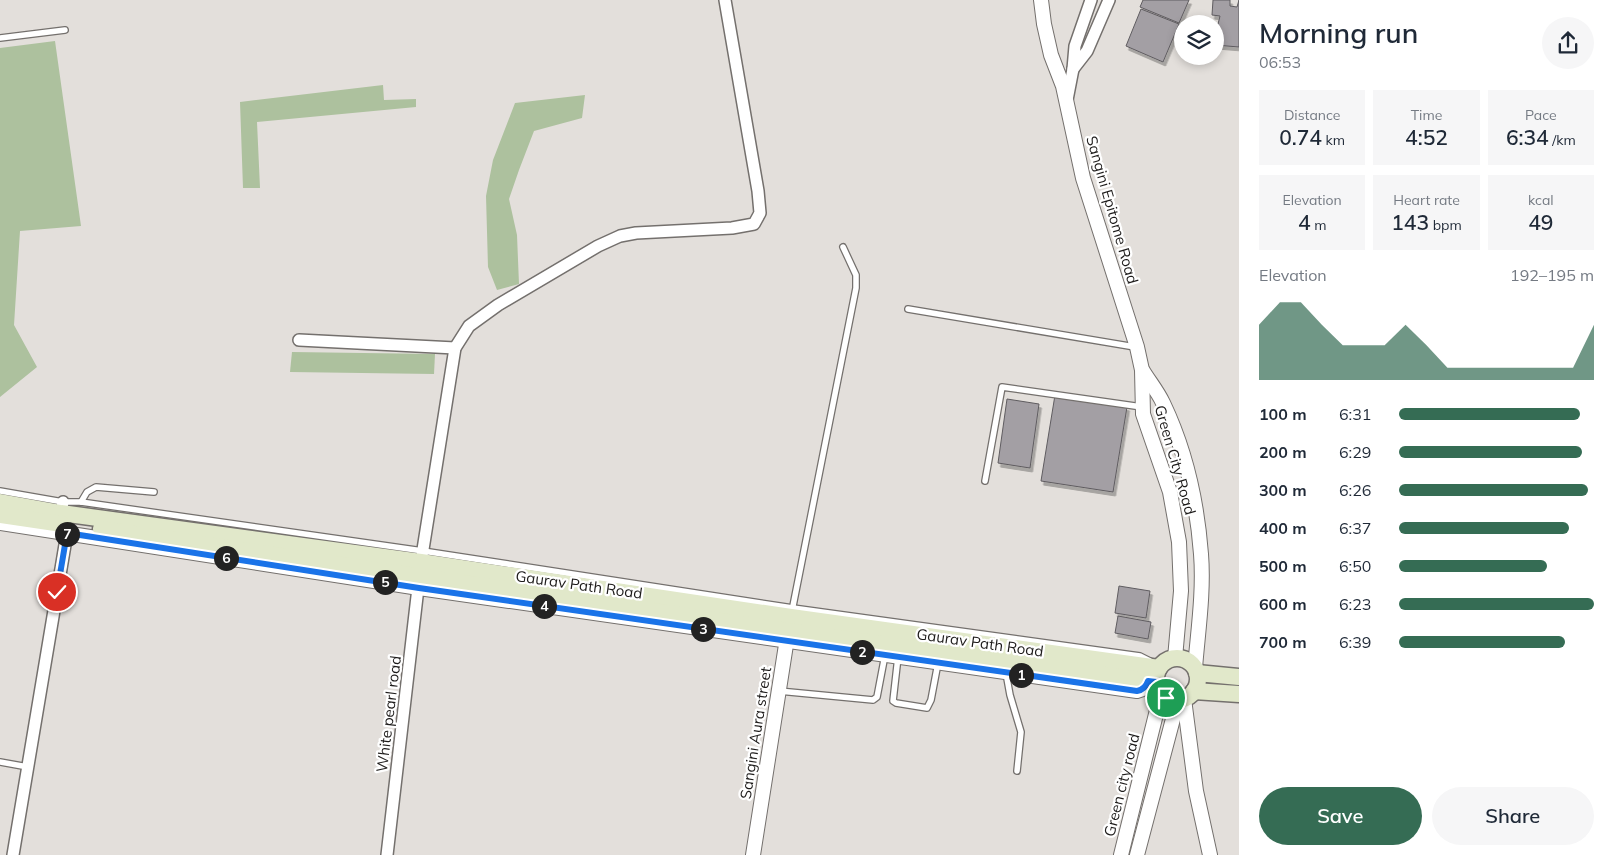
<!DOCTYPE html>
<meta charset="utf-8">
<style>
body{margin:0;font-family:Mulish,sans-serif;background:#f6f6f7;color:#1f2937;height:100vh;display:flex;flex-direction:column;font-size:19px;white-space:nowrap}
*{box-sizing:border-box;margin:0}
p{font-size:16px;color:#747a83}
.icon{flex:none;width:28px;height:28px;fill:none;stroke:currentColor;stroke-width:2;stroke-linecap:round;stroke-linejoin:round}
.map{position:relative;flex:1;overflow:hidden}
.sheet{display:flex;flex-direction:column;background:#fff;width:375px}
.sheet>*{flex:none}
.tools{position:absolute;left:1174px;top:15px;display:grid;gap:10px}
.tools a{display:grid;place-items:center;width:50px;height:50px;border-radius:50%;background:#fff;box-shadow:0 2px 8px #0003;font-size:25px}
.pin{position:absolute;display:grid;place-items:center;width:42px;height:42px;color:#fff;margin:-21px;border:2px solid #fff;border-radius:50%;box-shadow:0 1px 5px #0007}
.km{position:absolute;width:25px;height:25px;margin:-12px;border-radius:50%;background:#222;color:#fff;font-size:14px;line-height:25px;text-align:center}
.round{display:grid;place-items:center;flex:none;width:52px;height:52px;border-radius:26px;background:#f6f6f7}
.head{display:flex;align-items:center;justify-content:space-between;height:85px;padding:0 20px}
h1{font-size:28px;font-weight:600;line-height:38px}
.metrics{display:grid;grid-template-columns:repeat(3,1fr);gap:8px;height:85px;padding:5px 20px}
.metrics div{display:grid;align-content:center;border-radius:0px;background:#f6f6f7;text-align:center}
.metrics b{font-size:21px;font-weight:600}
.metrics small{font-size:14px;font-weight:400}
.metrics p{font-size:14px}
.chart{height:140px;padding:10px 20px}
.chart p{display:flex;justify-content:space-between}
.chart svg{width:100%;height:90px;margin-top:5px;fill:#356c54;opacity:.7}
.button{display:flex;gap:10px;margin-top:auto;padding:10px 20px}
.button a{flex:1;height:58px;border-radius:30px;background:#356c54;color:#fff;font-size:20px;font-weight:600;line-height:58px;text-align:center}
.button a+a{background:#f6f6f7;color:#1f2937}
ul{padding:0 20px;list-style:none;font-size:16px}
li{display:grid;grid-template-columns:80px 60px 1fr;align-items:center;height:38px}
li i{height:12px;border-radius:6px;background:#356c54}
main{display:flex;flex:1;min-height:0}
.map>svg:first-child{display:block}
</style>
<main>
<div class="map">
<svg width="1239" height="855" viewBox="0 0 1239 855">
<defs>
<filter id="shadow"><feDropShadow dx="2.5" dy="4" stdDeviation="0" flood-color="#0004"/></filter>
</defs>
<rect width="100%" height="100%" fill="#e3dfdb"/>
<g fill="#adc19e">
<path d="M55,41l26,185 -61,5 -6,94 23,42 -37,30v-349z"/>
<path d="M383,85l1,15 32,-1v8l-159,15 3,66h-17l-3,-86z"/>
<path d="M585,95l-3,23 -48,13 -15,39 -10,29 8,36 2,49 -22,6 -9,-23 -2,-71 7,-36 22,-57z"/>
<path d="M292,352l143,2 -1,20 -144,-2z"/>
</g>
<g fill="#a39fa4" stroke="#5f5c60" filter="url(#shadow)">
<path d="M1143,0h46l-10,23 -39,-16z"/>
<path d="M1213,0h17v6l7,1 2,-7v47l-24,-2v-20l3,-1 2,-8 -8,-1z"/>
<path d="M1141,9l38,15 -16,38 -37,-16z"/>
<path d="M1055,395l72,12 -14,85 -72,-11z"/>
<path d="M1007,399l32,5 -9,64 -32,-5z"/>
<path d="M1119,586l31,5 -4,27 -31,-5z"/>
<path d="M1118,616l33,6 -3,17 -33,-6z"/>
</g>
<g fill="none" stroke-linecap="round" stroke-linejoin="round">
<defs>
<g id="service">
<path d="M0,38l65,-8"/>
<path d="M908,309l227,38"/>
<path d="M985,481l17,-94 140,20"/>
<path d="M0,491l63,11h18l342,49 370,57 347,48 10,5"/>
<path d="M81,502l6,-10 9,-5 58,5"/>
<path d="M792,611l64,-323v-13l-13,-28"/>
<path d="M898,657l-5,44 3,2 31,5 4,-8 7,-37"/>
<path d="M1006,673l4,22 11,37 -4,39"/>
<path d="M779,691l94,9 4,-3 8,-42"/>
<path d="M0,762l28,5"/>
</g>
<g id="minor">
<path d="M1073,69l14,-18 22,-51"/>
<path d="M1067,100l6,-31 2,-23 16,-46"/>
<path d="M299,340l156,8"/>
<path d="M13,855l54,-322 -8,-10 4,-21"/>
<path d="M387,855l34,-293 34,-214 14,-22 29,-21 100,-59 22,-10 16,-3 96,-5 22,-4 6,-11 -2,-22 -33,-191"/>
</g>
<g id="tertiary">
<path d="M1041,0l3,24 7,31 12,31 20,92 54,169 5,23 1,44 27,78 9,50 2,49 -6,67"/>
<path d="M1143,371c6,10 15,21 20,32 23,48 34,98 38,151 3,37 -3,77 -6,114"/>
<path d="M0,523l419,65 718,103c6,-1 9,-4 11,-10"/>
<path d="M1184,699l12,92 14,64"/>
<path d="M753,855l35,-223"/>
<path d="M1121,855l40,-161"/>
<path d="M1137,855l41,-155"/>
</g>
<g id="secondary">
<path d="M0,502l61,11 360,49 370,55 368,51"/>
<path d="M0,515l62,9"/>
<path d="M101,529l687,102 368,51"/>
<circle cx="1177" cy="679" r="21"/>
<path d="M1197,673l42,4"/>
<path d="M1194,691l45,3"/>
</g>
</defs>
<use href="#service" stroke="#74706d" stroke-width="8"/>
<use href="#minor" stroke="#74706d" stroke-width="14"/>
<use href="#tertiary" stroke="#74706d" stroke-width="16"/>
<use href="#secondary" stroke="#74706d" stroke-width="19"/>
<use href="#service" stroke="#fff" stroke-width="5.5"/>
<use href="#minor" stroke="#fff" stroke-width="11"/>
<use href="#tertiary" stroke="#fff" stroke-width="14"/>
<use href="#secondary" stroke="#e1e8ca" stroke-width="16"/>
</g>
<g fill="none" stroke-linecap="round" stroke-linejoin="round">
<defs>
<path id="route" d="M57,592l10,-59 352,55 718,103c6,-1 9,-4 11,-10l8,1 2,7 8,9"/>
</defs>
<use href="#route" stroke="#fff" stroke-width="10"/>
<use href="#route" stroke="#1a73e8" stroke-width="6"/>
</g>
<g text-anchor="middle" stroke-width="4.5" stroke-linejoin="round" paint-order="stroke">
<g font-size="15" fill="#1d1b1a" stroke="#fff">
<text transform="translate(1112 210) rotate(74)" y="5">Sangini Epitome Road</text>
<text transform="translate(1175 460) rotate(74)" y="5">Green City Road</text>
<text transform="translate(579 585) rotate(8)" y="5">Gaurav Path Road</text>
<text transform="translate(980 643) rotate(8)" y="5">Gaurav Path Road</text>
<text transform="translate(389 714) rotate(-83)" y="5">White pearl road</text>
<text transform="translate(756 733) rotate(-81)" y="5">Sangini Aura street</text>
<text transform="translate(1122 785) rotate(-76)" y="5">Green city road</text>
</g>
</g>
</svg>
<div class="tools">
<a><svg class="icon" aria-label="layers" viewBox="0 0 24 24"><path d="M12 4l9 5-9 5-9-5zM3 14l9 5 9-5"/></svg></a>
</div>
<div class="pin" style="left:1166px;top:698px;background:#1e9e55"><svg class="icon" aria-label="arrive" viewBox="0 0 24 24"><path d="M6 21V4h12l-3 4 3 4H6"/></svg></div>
<div class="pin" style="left:57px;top:592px;background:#d93025"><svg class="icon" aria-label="check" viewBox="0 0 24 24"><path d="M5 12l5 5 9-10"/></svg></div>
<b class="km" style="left:1021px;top:675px">1</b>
<b class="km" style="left:862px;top:652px">2</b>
<b class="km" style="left:703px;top:629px">3</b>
<b class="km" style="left:544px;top:606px">4</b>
<b class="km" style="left:385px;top:582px">5</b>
<b class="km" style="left:226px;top:558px">6</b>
<b class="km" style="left:67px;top:534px">7</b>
</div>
<section class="sheet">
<div class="head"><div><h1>Morning run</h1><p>06:53</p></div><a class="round"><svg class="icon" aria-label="share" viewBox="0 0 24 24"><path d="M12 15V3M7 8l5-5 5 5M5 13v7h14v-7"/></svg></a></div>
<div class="metrics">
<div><p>Distance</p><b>0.74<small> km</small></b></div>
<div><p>Time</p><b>4:52</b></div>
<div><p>Pace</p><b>6:34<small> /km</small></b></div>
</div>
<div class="metrics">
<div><p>Elevation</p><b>4<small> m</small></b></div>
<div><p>Heart rate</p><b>143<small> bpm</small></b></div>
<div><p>kcal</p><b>49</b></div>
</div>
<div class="chart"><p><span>Elevation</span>192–195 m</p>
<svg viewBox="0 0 160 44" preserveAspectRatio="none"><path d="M0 44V17L10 6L20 6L30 17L40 27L50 27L60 27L70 17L80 27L90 38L100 38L110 38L120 38L130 38L140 38L150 38L160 17V44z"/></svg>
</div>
<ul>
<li><b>100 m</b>6:31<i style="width:93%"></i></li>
<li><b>200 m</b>6:29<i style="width:94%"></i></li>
<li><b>300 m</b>6:26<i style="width:97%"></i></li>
<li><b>400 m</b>6:37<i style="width:87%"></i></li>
<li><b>500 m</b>6:50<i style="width:76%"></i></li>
<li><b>600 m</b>6:23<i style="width:100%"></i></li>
<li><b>700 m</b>6:39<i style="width:85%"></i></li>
</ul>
<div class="button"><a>Save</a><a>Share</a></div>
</section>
</main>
